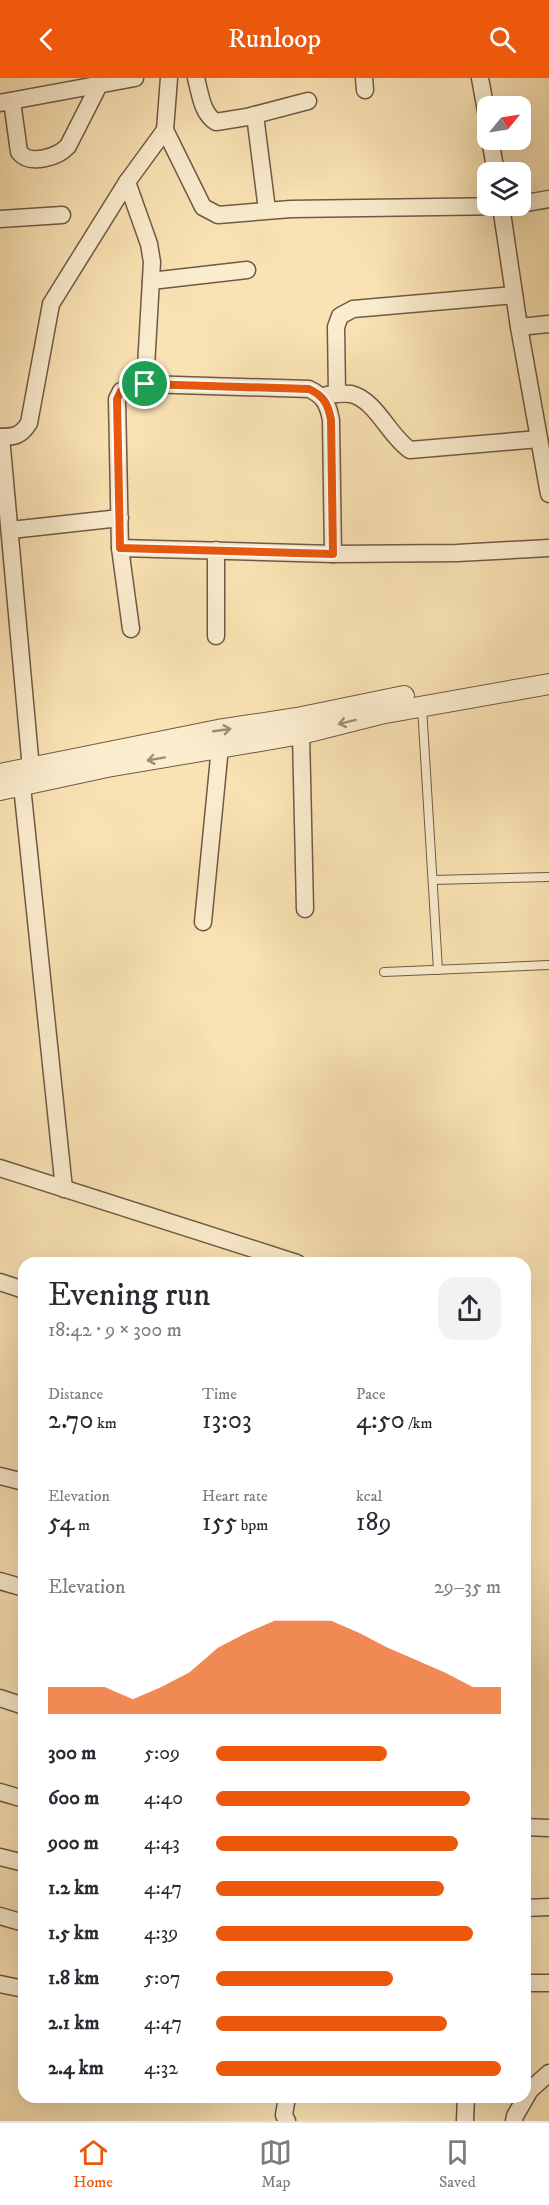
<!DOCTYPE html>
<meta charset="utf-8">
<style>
body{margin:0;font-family:"IM FELL DW Pica",serif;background:#f2f2f3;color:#2b2b33;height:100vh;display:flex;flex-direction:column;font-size:22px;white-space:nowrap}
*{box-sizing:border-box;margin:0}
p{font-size:20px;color:#7c7c81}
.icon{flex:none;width:33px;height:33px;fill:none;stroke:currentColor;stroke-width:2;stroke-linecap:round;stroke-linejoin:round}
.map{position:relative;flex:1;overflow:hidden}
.details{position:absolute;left:18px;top:1179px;width:513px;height:846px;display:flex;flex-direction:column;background:#fff;border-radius:18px;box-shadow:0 6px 24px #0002}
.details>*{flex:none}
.needle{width:39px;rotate:60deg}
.controls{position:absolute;left:477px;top:18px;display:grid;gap:12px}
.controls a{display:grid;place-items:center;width:54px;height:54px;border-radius:12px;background:#fff;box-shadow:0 6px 24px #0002;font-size:30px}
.pin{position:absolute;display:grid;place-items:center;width:51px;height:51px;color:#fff;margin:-26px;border:3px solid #fff;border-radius:50%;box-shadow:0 2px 6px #0007}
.round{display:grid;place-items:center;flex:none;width:63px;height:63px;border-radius:18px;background:#f2f2f3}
.head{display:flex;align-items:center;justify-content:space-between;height:102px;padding:0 30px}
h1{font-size:33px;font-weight:600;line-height:45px}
.stats{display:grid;grid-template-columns:repeat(3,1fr);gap:9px;height:102px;padding:6px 30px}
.stats div{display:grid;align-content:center}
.stats b{font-size:26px;font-weight:600}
.stats small{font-size:16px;font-weight:400}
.stats p{font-size:16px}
.chart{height:168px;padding:12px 30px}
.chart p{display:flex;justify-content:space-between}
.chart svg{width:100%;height:108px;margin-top:6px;fill:#ea580c;opacity:.7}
ul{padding:0 30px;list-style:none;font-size:20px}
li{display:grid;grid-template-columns:96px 72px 1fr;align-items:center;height:45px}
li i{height:15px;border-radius:8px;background:#ea580c}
header{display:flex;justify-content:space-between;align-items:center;height:78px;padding:0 30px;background:#ea580c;color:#fff;font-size:27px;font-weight:600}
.menu{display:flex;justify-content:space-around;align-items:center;height:84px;border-top:2px solid #e1e1e2;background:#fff;font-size:16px;color:#7c7c81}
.menu a{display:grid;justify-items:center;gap:3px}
.menu .active{color:#ea580c}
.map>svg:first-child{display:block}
</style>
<header><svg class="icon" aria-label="back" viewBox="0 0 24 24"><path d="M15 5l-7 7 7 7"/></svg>Runloop<svg class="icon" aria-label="search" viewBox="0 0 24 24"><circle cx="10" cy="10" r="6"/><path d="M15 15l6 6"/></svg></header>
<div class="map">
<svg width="549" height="2043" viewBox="0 0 549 2043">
<rect width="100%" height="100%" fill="#f9e2b3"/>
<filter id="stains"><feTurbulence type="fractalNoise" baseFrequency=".00333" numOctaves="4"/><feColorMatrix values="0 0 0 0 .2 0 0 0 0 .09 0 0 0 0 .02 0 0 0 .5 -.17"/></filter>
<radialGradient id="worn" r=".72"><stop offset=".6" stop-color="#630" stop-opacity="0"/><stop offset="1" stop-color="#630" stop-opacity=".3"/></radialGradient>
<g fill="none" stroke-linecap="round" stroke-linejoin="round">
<defs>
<g id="service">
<path d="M422,629l16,263"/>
<path d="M433,802l116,-3"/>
<path d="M384,894l165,-7"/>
</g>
<g id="minor">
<path d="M169,0l-4,52 38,77 15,8 73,-6 218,-3"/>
<path d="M196,0c4,15 6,36 20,44l31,-5 61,-16"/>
<path d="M364,0l1,12"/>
<path d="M480,0l8,44"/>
<path d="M12,23l7,51c11,14 39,5 49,-6l31,-61"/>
<path d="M0,25l135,-25"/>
<path d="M255,37l12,95"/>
<path d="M490,62l6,32"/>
<path d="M127,104l22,62 3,18 -7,122"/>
<path d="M520,126l29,-5"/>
<path d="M501,128l18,121 30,167"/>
<path d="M0,141l62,-4"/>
<path d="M151,203l96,-11"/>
<path d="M519,249l30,-3"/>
<path d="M337,316l-1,-67 4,-11 13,-7 161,-14"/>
<path d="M327,317c8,-1 17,-2 24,-1 25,6 38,42 59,56l129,-11"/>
<path d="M0,359c14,0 21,-1 29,-14l22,-119 76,-122 38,-52"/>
<path d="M1,359l30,332 -9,17 42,403"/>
<path d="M11,452l109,-12"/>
<path d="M120,470l213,6 124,-1 92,-5"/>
<path d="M216,472v86"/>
<path d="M131,551l-11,-81 -3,-149 4,-8 24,-7 164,5c15,7 19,15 22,31l2,134"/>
<path d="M301,656l4,175"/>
<path d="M203,844l17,-175"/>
<path d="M0,1090l297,95"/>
<path d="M0,1204l24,8"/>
<path d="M0,1398l24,6"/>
<path d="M0,1503l24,7"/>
<path d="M0,1620l24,8"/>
<path d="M0,1714l24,7"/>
<path d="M525,1749l24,1"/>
<path d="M0,1779l24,6"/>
<path d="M525,1830l24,-1"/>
<path d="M0,1838l24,7"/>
<path d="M525,1905h24"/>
<path d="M0,1906l24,5"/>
<path d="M287,2043l-3,-6 3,-18"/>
<path d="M465,2043l1,-24"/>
<path d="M514,2043l1,-5 15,-26 19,-17"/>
</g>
<g id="tertiary">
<path d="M0,696l218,-44 79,-12 107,-22"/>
<path d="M0,712l107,-23 194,-33 79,-20 169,-30"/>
</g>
</defs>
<use href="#service" stroke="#705a46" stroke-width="10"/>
<use href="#minor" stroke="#705a46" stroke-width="19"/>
<use href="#tertiary" stroke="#705a46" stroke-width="22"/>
<use href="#service" stroke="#fbecce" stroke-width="8"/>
<use href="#minor" stroke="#fbecce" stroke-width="16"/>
<use href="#tertiary" stroke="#fbecce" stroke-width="20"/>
</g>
<defs><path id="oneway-shaft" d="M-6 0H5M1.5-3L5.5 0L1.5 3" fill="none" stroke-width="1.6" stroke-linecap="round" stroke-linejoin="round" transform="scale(1.5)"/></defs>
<g stroke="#9f8c78">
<use href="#oneway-shaft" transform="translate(347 644) rotate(166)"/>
<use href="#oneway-shaft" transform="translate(222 652) rotate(-8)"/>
<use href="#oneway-shaft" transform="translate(156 681) rotate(170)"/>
</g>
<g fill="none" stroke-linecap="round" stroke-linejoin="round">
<defs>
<path id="route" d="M145,306l164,5c15,7 19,15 22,31l2,134 -213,-6 -3,-149 4,-8z"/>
</defs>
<use href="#route" stroke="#fff" stroke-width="12"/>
<use href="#route" stroke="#ea580c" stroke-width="8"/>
</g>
<rect width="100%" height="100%" filter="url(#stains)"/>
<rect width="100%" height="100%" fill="url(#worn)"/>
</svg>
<div class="controls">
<a><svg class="needle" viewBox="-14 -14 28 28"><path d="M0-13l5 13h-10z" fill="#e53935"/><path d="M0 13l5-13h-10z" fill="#7c7c81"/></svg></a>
<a><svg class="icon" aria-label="layers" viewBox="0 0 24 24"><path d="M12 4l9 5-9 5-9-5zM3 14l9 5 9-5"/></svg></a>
</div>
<div class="pin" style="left:145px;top:306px;background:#1e9e55"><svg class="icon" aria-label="arrive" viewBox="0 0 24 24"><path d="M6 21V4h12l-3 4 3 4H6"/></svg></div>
<section class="details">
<div class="head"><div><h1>Evening run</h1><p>18:42 · 9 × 300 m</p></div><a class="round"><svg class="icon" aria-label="share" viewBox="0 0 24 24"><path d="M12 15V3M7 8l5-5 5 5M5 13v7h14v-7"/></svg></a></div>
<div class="stats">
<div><p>Distance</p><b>2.70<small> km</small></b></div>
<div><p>Time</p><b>13:03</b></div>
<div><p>Pace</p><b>4:50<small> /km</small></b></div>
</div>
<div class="stats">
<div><p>Elevation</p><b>54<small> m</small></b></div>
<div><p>Heart rate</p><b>155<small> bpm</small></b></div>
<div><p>kcal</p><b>189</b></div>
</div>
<div class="chart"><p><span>Elevation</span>29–35 m</p>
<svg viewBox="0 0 160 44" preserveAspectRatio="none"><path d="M0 44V33L10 33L20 33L30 38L40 33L50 27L60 17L70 11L80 6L90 6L100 6L110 11L120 17L130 22L140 27L150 33L160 33V44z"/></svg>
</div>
<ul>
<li><b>300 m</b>5:09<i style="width:60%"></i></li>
<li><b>600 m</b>4:40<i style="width:89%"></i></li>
<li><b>900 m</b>4:43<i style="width:85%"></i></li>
<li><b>1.2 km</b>4:47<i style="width:80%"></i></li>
<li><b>1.5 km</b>4:39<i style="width:90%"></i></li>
<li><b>1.8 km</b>5:07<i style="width:62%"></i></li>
<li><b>2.1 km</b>4:47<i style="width:81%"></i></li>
<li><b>2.4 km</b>4:32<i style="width:100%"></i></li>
</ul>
</section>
</div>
<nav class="menu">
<a class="active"><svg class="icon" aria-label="home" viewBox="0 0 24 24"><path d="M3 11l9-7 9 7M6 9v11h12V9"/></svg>Home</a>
<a><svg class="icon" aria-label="map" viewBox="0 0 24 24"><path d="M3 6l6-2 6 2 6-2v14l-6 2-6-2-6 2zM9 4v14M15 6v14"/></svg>Map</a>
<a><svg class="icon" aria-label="saved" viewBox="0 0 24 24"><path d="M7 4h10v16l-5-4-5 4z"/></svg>Saved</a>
</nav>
